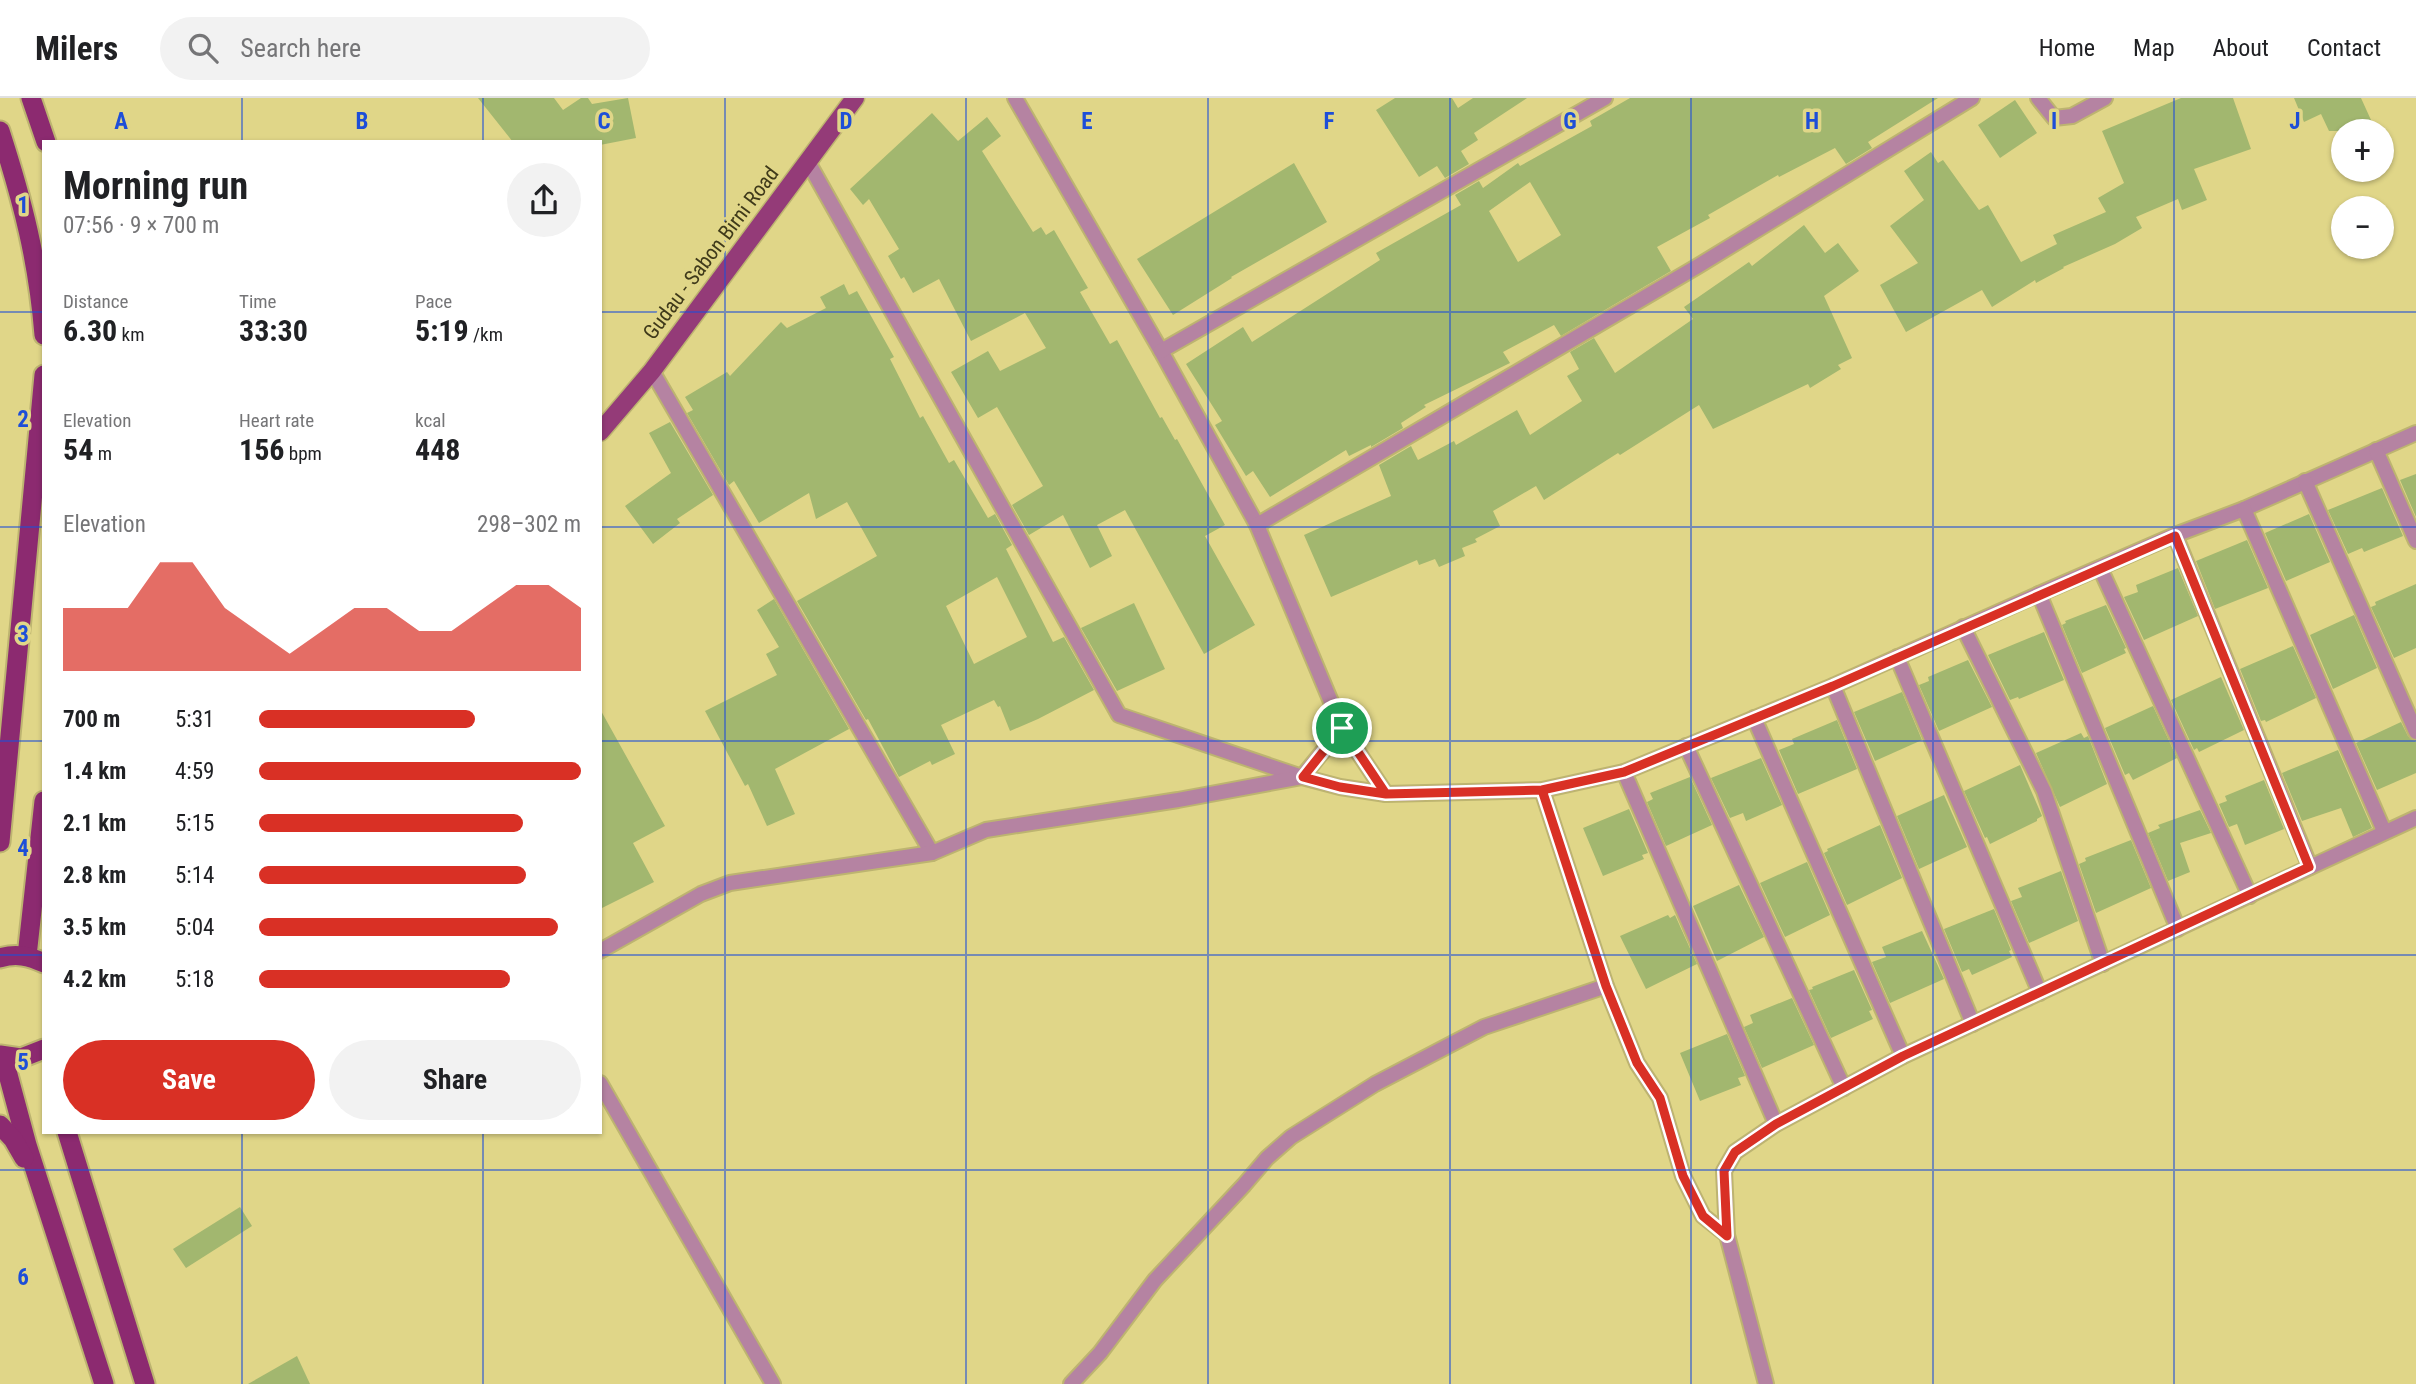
<!DOCTYPE html>
<meta charset="utf-8">
<style>
body{margin:0;font-family:"Roboto Condensed",sans-serif;background:#f2f2f2;color:#202124;height:100vh;display:flex;flex-direction:column;font-size:26px;white-space:nowrap}
*{box-sizing:border-box;margin:0}
p{font-size:23px;color:#757577}
.icon{flex:none;width:38px;height:38px;fill:none;stroke:currentColor;stroke-width:2;stroke-linecap:round;stroke-linejoin:round}
.map{position:relative;flex:1;overflow:hidden}
.sheet{position:absolute;left:42px;top:42px;width:560px;height:994px;display:flex;flex-direction:column;background:#fff;border-radius:0px;box-shadow:0 2px 5px #0004}
.sheet>*{flex:none}
.buttons{position:absolute;left:2331px;top:21px;display:grid;gap:14px}
.buttons a{display:grid;place-items:center;width:63px;height:63px;border-radius:50%;background:#fff;box-shadow:0 2px 5px #0004;font-size:35px}
.pin{position:absolute;display:grid;place-items:center;width:60px;height:60px;color:#fff;margin:-30px;border:4px solid #fff;border-radius:50%;box-shadow:0 2px 7px #0007}
.round{display:grid;place-items:center;flex:none;width:74px;height:74px;border-radius:37px;background:#f2f2f2}
.summary{display:flex;align-items:center;justify-content:space-between;height:119px;padding:0 21px}
h1{font-size:38px;font-weight:700;line-height:52px}
.figures{display:grid;grid-template-columns:repeat(3,1fr);gap:10px;height:119px;padding:7px 21px}
.figures div{display:grid;align-content:center}
.figures b{font-size:30px;font-weight:700}
.figures small{font-size:19px;font-weight:400}
.figures p{font-size:19px}
.chart{height:196px;padding:14px 21px}
.chart p{display:flex;justify-content:space-between}
.chart svg{width:100%;height:126px;margin-top:7px;fill:#d93025;opacity:.7}
.primary-button{display:flex;gap:14px;margin-top:auto;padding:14px 21px}
.primary-button a{flex:1;height:80px;border-radius:42px;background:#d93025;color:#fff;font-size:28px;font-weight:700;line-height:80px;text-align:center}
.primary-button a+a{background:#f2f2f2;color:#202124}
ul{padding:0 21px;list-style:none;font-size:23px}
li{display:grid;grid-template-columns:112px 84px 1fr;align-items:center;height:52px}
li i{height:18px;border-radius:9px;background:#d93025}
header{display:flex;align-items:center;gap:42px;box-sizing:border-box;height:98px;padding:0 35px;background:#fff;border-bottom:2px solid #e0e0e0}
header strong{font-size:33px}
nav{display:flex;gap:38px;margin-inline-start:auto;font-size:24px}
.search{width:490px;height:63px;background:#f2f2f2;display:flex;align-items:center;gap:18px;box-sizing:border-box;padding:0 24px;border-radius:38px;color:#757577;font-size:26px}
.map>svg:first-child{display:block}
</style>
<header>
<strong>Milers</strong>
<div class="search"><svg class="icon" aria-label="search" viewBox="0 0 24 24"><circle cx="10" cy="10" r="6"/><path d="M15 15l6 6"/></svg>Search here</div>
<nav><a>Home</a><a>Map</a><a>About</a><a>Contact</a></nav>
</header>
<div class="map">
<svg width="2416" height="1286" viewBox="0 0 2416 1286">
<rect width="100%" height="100%" fill="#e0d688"/>
<g fill="#a2b76f" fill-rule="evenodd">
<path d="M478,0h76l9,12 18,-12h7l4,6 36,-6 8,40 -36,7v-3h-87z"/>
<path d="M1395,0h57l6,10 15,-10h54l-53,35 4,7 -17,11 8,13 -24,14 -8,-12 -18,11 -43,-67z"/>
<path d="M1630,0h308l-70,44 4,6 -26,16 -11,-16 -56,29 -1,-2 -70,40 2,3 -53,29 14,24 -110,65 -7,-11 -51,27 7,11 -86,42 2,2 -25,16 2,5 -32,19v-2l-22,11 -3,-6 -76,47 -17,-26 -7,5 -31,-51 7,-4 -36,-57 57,-37 9,15 128,-82 -4,-7 85,-48 -6,-10 24,-14 4,7 35,-25 2,3 72,-40 -2,-5zM1530,84l31,53 -43,27 -29,-51z"/>
<path d="M2181,0h52l18,51 -57,20 13,31 -25,10 -4,-11 -42,18 6,11 -27,16 -52,23 1,1 -28,15 -1,-3 -43,27 -10,-17 -76,42 -26,-47 38,-22 -28,-37 34,-26 -20,-29 27,-19 7,11 5,-3 36,50 9,-5 33,57 36,-18 -4,-9 53,-23 -8,-14 26,-15 -22,-52z"/>
<path d="M2294,0h67l15,33h-47l-8,-17 -17,8z"/>
<path d="M2015,2l22,33 -37,25 -22,-33z"/>
<path d="M932,15l26,28 29,-24 14,19 -19,15 51,81 8,-5 5,8 8,-5 34,58 -8,4 22,38 8,14 7,-4 43,78 2,-1 13,23 2,-1 48,86 -20,11 50,89 -51,29 -79,-144 -28,15 15,31 -22,12 -27,-53 -34,20 -17,-30 31,-19 -46,-79 -19,11 -27,-46 37,-21 12,20 46,-23 -21,-35 -54,28 -32,-62 -26,14 -9,-16 -3,2 -13,-23 11,-7 -30,-50 -6,6 -13,-16z"/>
<path d="M1294,65l33,59 -96,55 1,1 -59,37 -36,-56z"/>
<path d="M1804,127l21,28 13,-10 21,28 -35,25 28,62 -14,7 3,4 -31,19 -2,-4 -95,45 -14,-24 -79,50 -2,-2 -74,47 -8,-14 -43,25 7,15 -25,13 2,3 -15,6 3,8 -26,11 -4,-8 -16,6 -2,-5 -86,37 -27,-62 87,-39 -12,-31 32,-19 7,14 36,-19 2,4 61,-35 13,25 52,-34 -15,-25 12,-7 -9,-17 24,-14 21,35 78,-54 -9,-12 65,-45 3,4z"/>
<path d="M844,186l5,11 8,-4 37,66 -4,2 30,59 3,-2 26,47 5,-3 34,58 7,-4 17,31 -6,4 47,93 11,-5 30,53 -56,29 -28,12 -10,-25 -2,1 -4,-7 -53,25 14,29 -23,11 -2,-4 -31,16 -31,-58 -2,1 -69,-119 80,-45 -30,-54 -31,17 -7,-26 -50,30 -25,-42 -5,4 -42,-72 6,-3 -8,-13 42,-25 3,4 51,-54 6,6 39,-20 -6,-11zM997,479l30,60 -53,27 -28,-58z"/>
<path d="M670,324l43,73 -36,24 3,4 -27,21 -28,-38 46,-33 -22,-40z"/>
<path d="M2416,376v43l-16,-37z"/>
<path d="M2382,390l21,48 -39,16 -2,-4 -14,6 -20,-44z"/>
<path d="M2309,416l21,48 -44,19 -21,-48z"/>
<path d="M2247,442l21,48 -53,21 -19,-48z"/>
<path d="M2178,470l20,48 -54,24 -20,-43 14,-5 -2,-7z"/>
<path d="M2416,486v64l-22,10 -23,-51 5,-2 -1,-3z"/>
<path d="M774,501l75,130 -74,40 20,45 -28,12 -19,-42 -3,2 -40,-75 72,-36 -11,-21 13,-7 -22,-37z"/>
<path d="M1134,505l31,66 -48,22 -36,-63z"/>
<path d="M2106,507l20,43 -2,1 2,4 -44,20 -20,-48 4,-2 -1,-2z"/>
<path d="M2354,517l23,53 -44,21 -23,-54z"/>
<path d="M2044,534l20,48 -45,19 -1,-2 -8,3 -22,-45z"/>
<path d="M2293,548l23,52 -50,24 -1,-2 -4,1 -21,-52z"/>
<path d="M1968,562l24,47 -53,24 -20,-46 10,-4 -1,-4z"/>
<path d="M2221,579l23,53 -45,22 -2,-4 -3,2 -23,-50z"/>
<path d="M1902,594l20,48 -47,21 -21,-49z"/>
<path d="M2153,608l24,52 -44,22 -4,-7 -4,2 -20,-47z"/>
<path d="M600,611l65,117 -32,17 21,39 -54,27z"/>
<path d="M1837,622l20,49 -59,25 -19,-44 15,-6 -2,-5z"/>
<path d="M2401,624l7,14 8,6v31l-39,17 -21,-47z"/>
<path d="M2081,635l3,5 4,-2 19,48 -47,23 -24,-54z"/>
<path d="M2338,652l34,78 -19,9 -12,-29 -39,13 -20,-48z"/>
<path d="M1761,660l21,47 -36,16 -3,-8 -13,5 -19,-40z"/>
<path d="M2020,667l22,51 -5,3v2l-47,23 -3,-7 -2,1 -21,-47z"/>
<path d="M1690,679l22,48 -46,21 -19,-44 6,-3 -3,-6z"/>
<path d="M2264,682l20,49 -39,16 -8,-21 -8,3 -10,-23 8,-3 -2,-5z"/>
<path d="M1944,697l23,52 -48,22 -22,-53z"/>
<path d="M1629,711l19,44 -6,2 2,4 -41,17 -20,-48z"/>
<path d="M2200,712l11,23 -31,10 10,29 -22,9 -20,-48 12,-5 -2,-3z"/>
<path d="M1880,727l22,53 -55,27 -23,-52 4,-2 -1,-2z"/>
<path d="M2131,742l20,48 -55,25 -17,-49 7,-3 -1,-3z"/>
<path d="M1807,764l23,53 -45,22 -25,-54z"/>
<path d="M2061,773l17,50 -49,22 -18,-42 11,-4 -4,-9z"/>
<path d="M1739,787l25,52 -47,24 -24,-55z"/>
<path d="M1994,811l17,41 -2,1 3,6 -40,18 -3,-6 -7,3 -18,-43z"/>
<path d="M1668,817l2,3 5,-3 22,49 -51,25 -26,-53z"/>
<path d="M1922,833l22,48 -54,24 -18,-41 14,-5 -4,-10z"/>
<path d="M1854,872l18,40 -3,1 4,8 -42,19 -22,-48 4,-1 -1,-2z"/>
<path d="M1792,900l22,47 -52,23 -18,-41 9,-4 -3,-8z"/>
<path d="M1727,936l18,42 -7,2 3,7 -41,16 -20,-48z"/>
<path d="M240,1109l12,19 -66,42 -13,-19z"/>
<path d="M297,1258l13,28h-62z"/>
</g>
<g fill="none" stroke-linecap="round" stroke-linejoin="round">
<defs>
<g id="minor">
<path d="M1015,0l146,253 96,174 85,203 44,66"/>
<path d="M2038,0l16,20 18,-2 33,-18"/>
<path d="M808,64l311,553 183,62 38,10 46,7 156,-4 82,-18 209,-86 206,-92 136,-59 69,-26 172,-76"/>
<path d="M1161,253l444,-253"/>
<path d="M652,273l280,482"/>
<path d="M2376,352l40,91"/>
<path d="M2305,383l111,251"/>
<path d="M2244,411l140,322"/>
<path d="M1257,427l441,-259 274,-168"/>
<path d="M2175,437l135,332"/>
<path d="M2100,470l150,328"/>
<path d="M2039,496l139,335"/>
<path d="M1963,529l81,164 59,173"/>
<path d="M1897,559l143,336"/>
<path d="M1833,588l140,338"/>
<path d="M1754,620l149,338"/>
<path d="M1686,648l158,342"/>
<path d="M1624,674l152,352"/>
<path d="M1542,692l64,196 31,77 23,35 23,78 20,40 24,19"/>
<path d="M600,853l101,-57 29,-11 202,-30 54,-23 192,-30 124,-23 40,-49"/>
<path d="M600,985l173,301"/>
<path d="M1071,1286l29,-31 55,-73 89,-95 23,-27 24,-21 84,-53 109,-57 122,-41"/>
<path d="M1766,1286l-39,-149 -3,-64 11,-19 41,-28 127,-68 513,-238"/>
</g>
<path id="primary" d="M600,334l52,-61 203,-273"/>
<g id="trunk">
<path d="M31,0l15,44"/>
<path d="M0,33c23,71 38,130 44,204"/>
<path d="M0,744l44,-467"/>
<path d="M27,858l17,-155"/>
<path d="M0,860c16,-5 29,-2 44,5"/>
<path d="M0,957l21,3 23,-9"/>
<path d="M3,958l24,89 77,239"/>
<path d="M0,1027l13,14 11,19"/>
<path d="M67,1034l78,252"/>
</g>
</defs>
<use href="#minor" stroke="#bdb470" stroke-width="18"/>
<use href="#primary" stroke="#bdb470" stroke-width="21"/>
<use href="#trunk" stroke="#bdb470" stroke-width="23"/>
<use href="#minor" stroke="#b583a2" stroke-width="14"/>
<use href="#primary" stroke="#943b78" stroke-width="18"/>
<use href="#trunk" stroke="#8c2a70" stroke-width="19"/>
</g>
<g fill="none" stroke-linecap="round" stroke-linejoin="round">
<defs>
<path id="route" d="M1342,630l44,66 156,-4 64,196 31,77 23,35 23,78 20,40 24,20 -3,-65 11,-19 41,-28 127,-68 406,-189 -134,-331 -342,150 -209,86 -82,18 -156,4 -46,-7 -37,-10 39,-49"/>
</defs>
<use href="#route" stroke="#fff" stroke-width="14"/>
<use href="#route" stroke="#d93025" stroke-width="9"/>
</g>
<path fill="none" stroke="#1d4ed8" stroke-width="2" stroke-opacity="0.55" d="M242,0v44M483,0v44M725,0v1286M966,0v1286M1208,0v1286M1450,0v1286M1691,0v1286M1933,0v1286M2174,0v1286M0,214h44M600,214h1816M0,429h44M600,429h1816M0,643h44M600,643h1816M0,857h44M600,857h1816M242,1034v252M483,1034v252M0,1072h2416"/>
<g text-anchor="middle" stroke-width="7" stroke-linejoin="round" paint-order="stroke">
<g font-size="21" fill="#3f3a1a" stroke="#e0d688">
<text transform="translate(711 155) rotate(-53)" y="7">Gudau - Sabon Birni Road</text>
</g>
</g>
<g font-size="23" text-anchor="middle" font-weight="bold" fill="#1d4ed8" stroke="#e0d688" stroke-width="7" stroke-linejoin="round" paint-order="stroke">
<text x="121" y="31">A</text>
<text x="362" y="31">B</text>
<text x="604" y="31">C</text>
<text x="846" y="31">D</text>
<text x="1087" y="31">E</text>
<text x="1329" y="31">F</text>
<text x="1570" y="31">G</text>
<text x="1812" y="31">H</text>
<text x="2054" y="31">I</text>
<text x="2295" y="31">J</text>
<text x="23" y="115">1</text>
<text x="23" y="329">2</text>
<text x="23" y="544">3</text>
<text x="23" y="758">4</text>
<text x="23" y="972">5</text>
<text x="23" y="1187">6</text>
</g>
</svg>
<div class="buttons">
<a>+</a>
<a>−</a>
</div>
<div class="pin" style="left:1342px;top:630px;background:#1e9e55"><svg class="icon" aria-label="arrive" viewBox="0 0 24 24"><path d="M6 21V4h12l-3 4 3 4H6"/></svg></div>
<section class="sheet">
<div class="summary"><div><h1>Morning run</h1><p>07:56 · 9 × 700 m</p></div><a class="round"><svg class="icon" aria-label="share" viewBox="0 0 24 24"><path d="M12 15V3M7 8l5-5 5 5M5 13v7h14v-7"/></svg></a></div>
<div class="figures">
<div><p>Distance</p><b>6.30<small> km</small></b></div>
<div><p>Time</p><b>33:30</b></div>
<div><p>Pace</p><b>5:19<small> /km</small></b></div>
</div>
<div class="figures">
<div><p>Elevation</p><b>54<small> m</small></b></div>
<div><p>Heart rate</p><b>156<small> bpm</small></b></div>
<div><p>kcal</p><b>448</b></div>
</div>
<div class="chart"><p><span>Elevation</span>298–302 m</p>
<svg viewBox="0 0 160 44" preserveAspectRatio="none"><path d="M0 44V22L10 22L20 22L30 6L40 6L50 22L60 30L70 38L80 30L90 22L100 22L110 30L120 30L130 22L140 14L150 14L160 22V44z"/></svg>
</div>
<ul>
<li><b>700 m</b>5:31<i style="width:67%"></i></li>
<li><b>1.4 km</b>4:59<i style="width:100%"></i></li>
<li><b>2.1 km</b>5:15<i style="width:82%"></i></li>
<li><b>2.8 km</b>5:14<i style="width:83%"></i></li>
<li><b>3.5 km</b>5:04<i style="width:93%"></i></li>
<li><b>4.2 km</b>5:18<i style="width:78%"></i></li>
</ul>
<div class="primary-button"><a>Save</a><a>Share</a></div>
</section>
</div>
